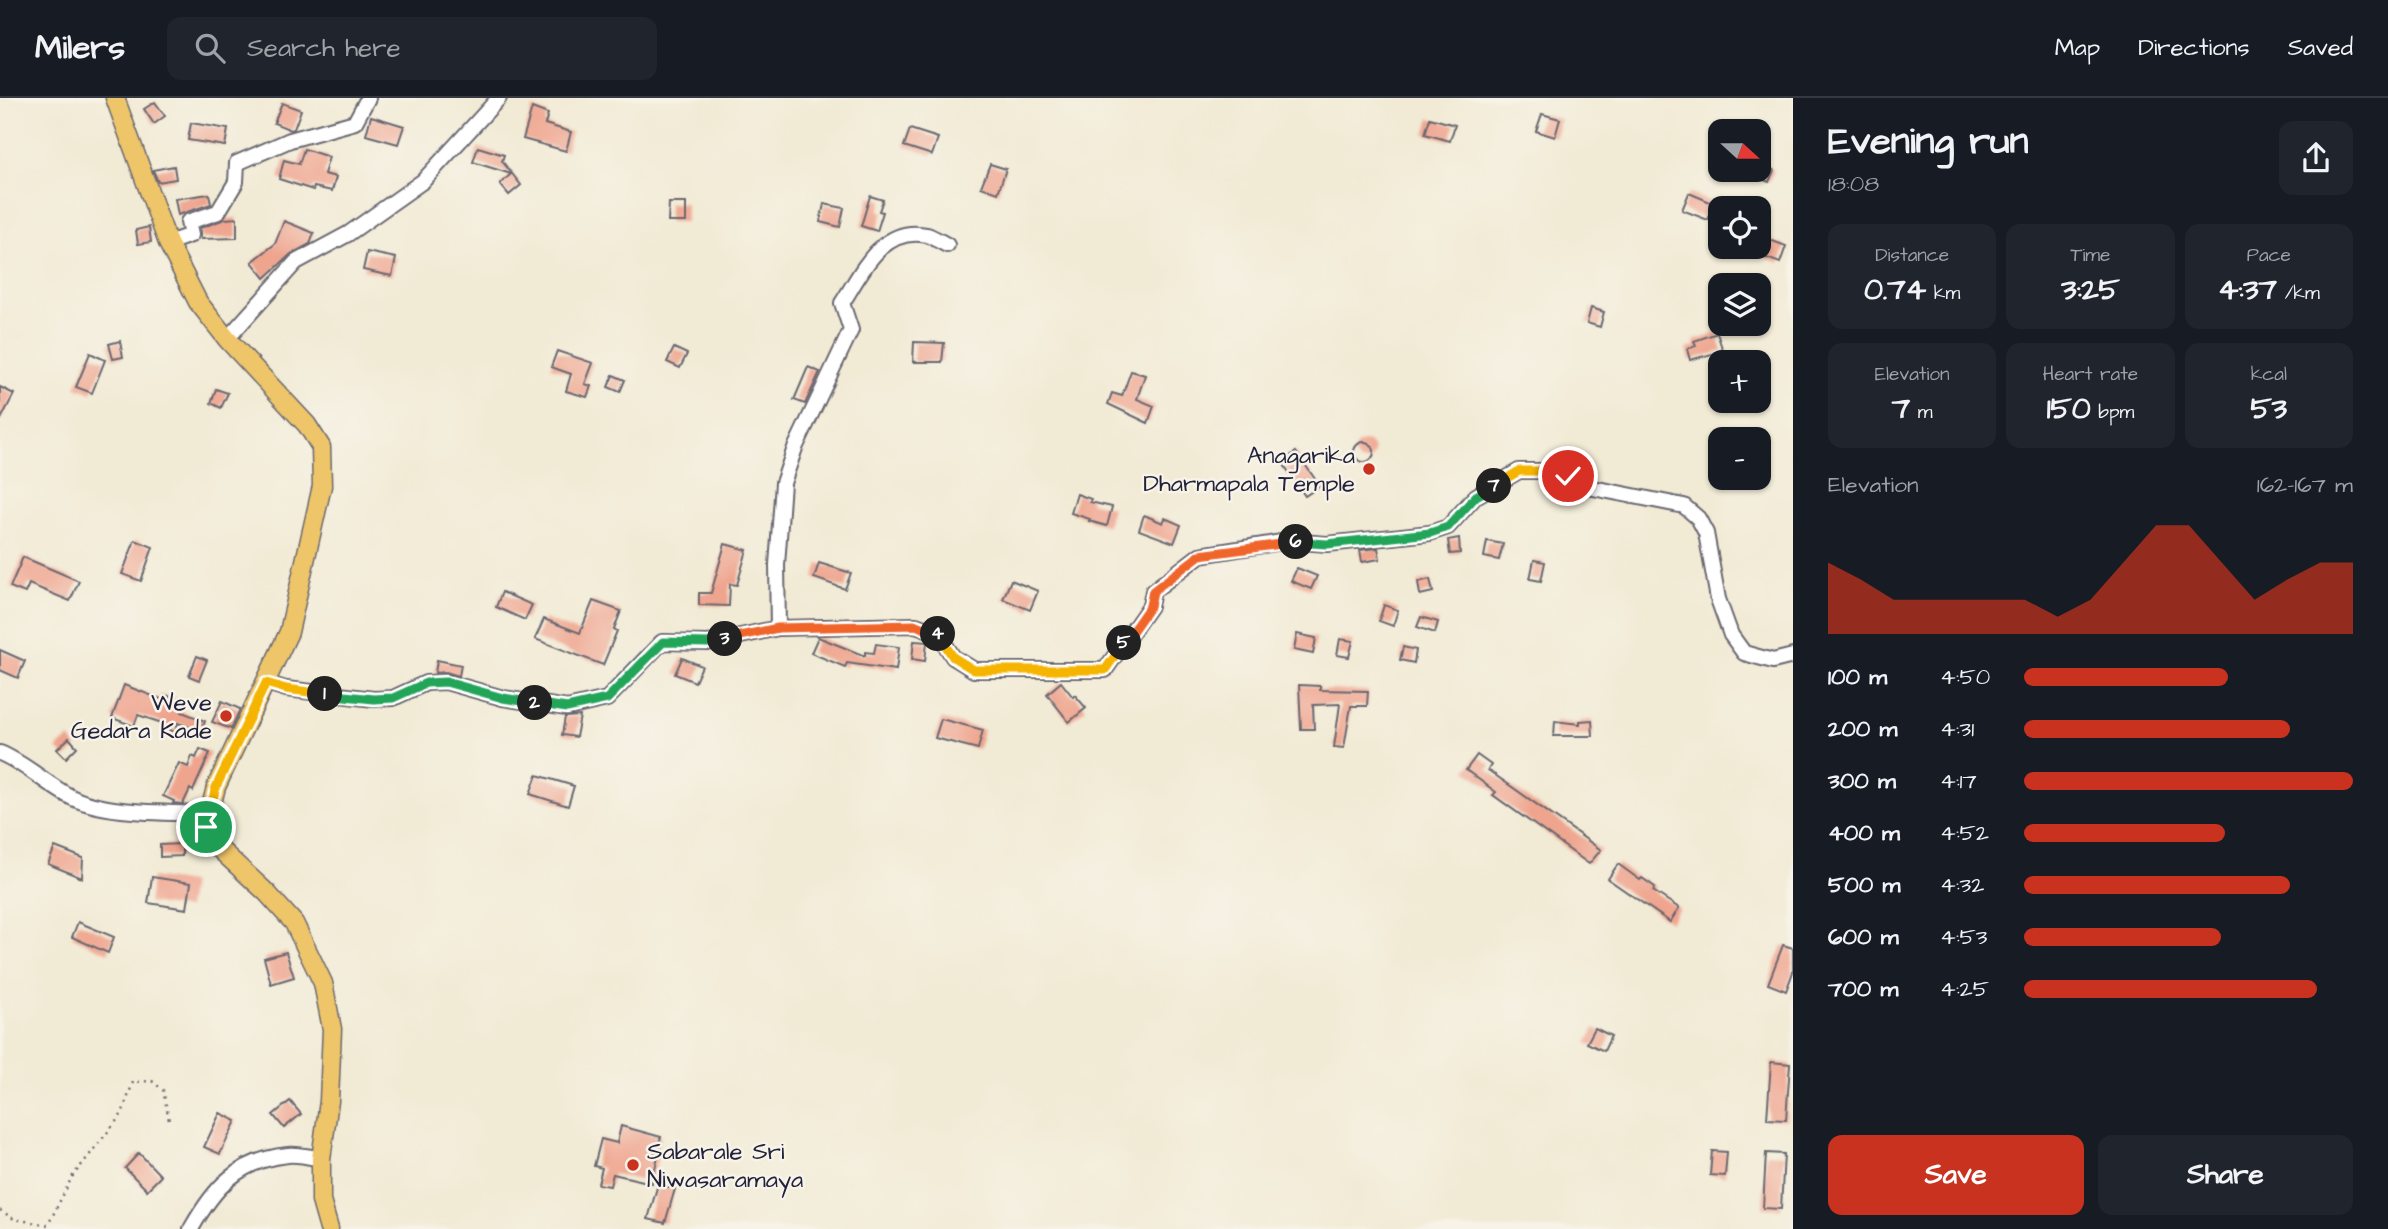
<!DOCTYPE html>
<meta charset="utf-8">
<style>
body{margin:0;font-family:"Architects Daughter",sans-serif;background:#20242c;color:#f1f3f6;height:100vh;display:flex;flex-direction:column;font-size:26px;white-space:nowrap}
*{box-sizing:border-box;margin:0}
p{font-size:23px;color:#9ea1a6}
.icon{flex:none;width:38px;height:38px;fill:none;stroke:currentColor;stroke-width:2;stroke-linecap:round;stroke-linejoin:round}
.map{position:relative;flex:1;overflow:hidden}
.side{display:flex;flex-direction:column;background:#171b24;width:595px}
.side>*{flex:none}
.needle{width:46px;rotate:111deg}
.tools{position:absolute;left:1708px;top:21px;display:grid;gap:14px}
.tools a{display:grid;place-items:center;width:63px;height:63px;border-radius:14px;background:#171b24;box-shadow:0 2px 5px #0004;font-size:35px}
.pin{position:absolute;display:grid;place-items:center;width:60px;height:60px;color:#fff;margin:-30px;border:4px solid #fff;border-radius:50%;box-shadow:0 2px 7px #0007}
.km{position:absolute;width:35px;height:35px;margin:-18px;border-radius:50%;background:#222;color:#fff;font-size:19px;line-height:35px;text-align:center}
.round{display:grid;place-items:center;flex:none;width:74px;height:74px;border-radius:14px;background:#20242c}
.headline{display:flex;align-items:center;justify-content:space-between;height:119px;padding:0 35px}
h1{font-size:38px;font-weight:700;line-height:52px}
.stats{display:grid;grid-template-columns:repeat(3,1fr);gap:10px;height:119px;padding:7px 35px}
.stats div{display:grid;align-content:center;border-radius:14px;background:#20242c;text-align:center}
.stats b{font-size:30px;font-weight:700}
.stats small{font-size:19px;font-weight:400}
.stats p{font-size:19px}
.chart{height:196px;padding:14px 35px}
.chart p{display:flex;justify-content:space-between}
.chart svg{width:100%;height:126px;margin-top:7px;fill:#c8321e;opacity:.7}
.button{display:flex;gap:14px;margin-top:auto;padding:14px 35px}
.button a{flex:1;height:80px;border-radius:14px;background:#c8321e;color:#fff;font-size:28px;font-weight:700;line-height:80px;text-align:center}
.button a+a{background:#20242c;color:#f1f3f6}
ul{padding:0 35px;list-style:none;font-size:23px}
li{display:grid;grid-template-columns:112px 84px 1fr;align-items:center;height:52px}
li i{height:18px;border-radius:9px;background:#c8321e}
header{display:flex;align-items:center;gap:42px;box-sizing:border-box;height:98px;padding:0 35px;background:#171b24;border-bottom:2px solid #363941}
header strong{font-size:33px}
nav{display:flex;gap:38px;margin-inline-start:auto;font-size:24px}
.search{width:490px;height:63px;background:#20242c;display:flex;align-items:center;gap:18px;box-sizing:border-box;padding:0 24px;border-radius:14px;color:#9ea1a6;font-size:26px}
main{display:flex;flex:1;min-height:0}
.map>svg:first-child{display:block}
</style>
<header>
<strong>Milers</strong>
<div class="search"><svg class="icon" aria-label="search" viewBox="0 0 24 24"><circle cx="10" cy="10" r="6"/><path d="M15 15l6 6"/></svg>Search here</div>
<nav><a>Map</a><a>Directions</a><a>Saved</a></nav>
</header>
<main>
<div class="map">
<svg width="1793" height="1131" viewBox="0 0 1793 1131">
<rect width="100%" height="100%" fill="#f7f3e8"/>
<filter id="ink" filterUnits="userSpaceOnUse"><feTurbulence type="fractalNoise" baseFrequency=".0143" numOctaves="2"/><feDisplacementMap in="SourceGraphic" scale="14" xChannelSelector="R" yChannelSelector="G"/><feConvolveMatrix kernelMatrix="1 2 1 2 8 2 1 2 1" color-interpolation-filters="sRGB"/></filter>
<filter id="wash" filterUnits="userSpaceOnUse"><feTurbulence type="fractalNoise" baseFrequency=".00686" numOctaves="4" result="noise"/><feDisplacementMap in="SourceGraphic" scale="28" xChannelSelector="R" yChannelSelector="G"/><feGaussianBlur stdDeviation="1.57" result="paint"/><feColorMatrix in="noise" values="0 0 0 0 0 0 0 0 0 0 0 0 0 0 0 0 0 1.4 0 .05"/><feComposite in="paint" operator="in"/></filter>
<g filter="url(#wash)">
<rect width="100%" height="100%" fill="#f1ead4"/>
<g id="blocks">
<g fill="#efa48e">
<path d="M155,4l10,14 -11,8 -10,-15z"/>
<path d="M282,5l19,7 -7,19 -3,1 -17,-7z"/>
<path d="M532,10l16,6 -3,10 26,8 -5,19 -43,-12z"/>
<path d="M1542,16l18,5 -5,18 -19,-6z"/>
<path d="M371,18l33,10 -6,18 -32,-9z"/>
<path d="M1430,20l25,7 -5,16 -25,-7z"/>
<path d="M191,25l37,6 -3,17 -37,-6z"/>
<path d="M910,31l28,9 -6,17 -28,-9z"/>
<path d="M478,49l26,8 -2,6 19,24 -12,10 -9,-11 11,-10 -38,-12z"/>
<path d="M304,51l25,8 -5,17 12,3 -4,14 -18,-4 -1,3 -34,-11 5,-19 15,4z"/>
<path d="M990,66l16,5 -8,24 -17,-6z"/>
<path d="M1759,66l15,6 -5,12 -10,-4z"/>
<path d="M174,68l2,13 -18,3 -5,-12z"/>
<path d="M1689,95l26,11 -7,16 -26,-10z"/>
<path d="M209,96l2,10 -33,11 -3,-16z"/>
<path d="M870,98l13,4 -4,11 4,1 -6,19 -16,-5z"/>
<path d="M669,105h17v19h-18z"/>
<path d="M824,106l20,4 -4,19 -20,-5z"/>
<path d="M237,120v20l-36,1 -1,-11 25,-9z"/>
<path d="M284,123l30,12 -4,11 -19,10 -26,24 -13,-16 23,-18z"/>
<path d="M149,129l2,15 -13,2 -2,-14z"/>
<path d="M1770,142l16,6 -6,17 -16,-6z"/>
<path d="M367,154l29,6 -4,18 -29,-6z"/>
<path d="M1591,210l13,4 -4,15 -13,-4z"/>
<path d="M1717,235l6,18 -33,9 -3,-11 9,-3 -2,-5z"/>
<path d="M120,243l3,16 -10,2 -4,-15z"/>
<path d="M914,244l30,1 -2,19h-29z"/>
<path d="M674,250l13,6 -7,14 -13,-6z"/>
<path d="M557,253l36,12 -8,21 6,2 -4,11 -21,-6 5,-17 -20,-7z"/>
<path d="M90,255l15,7 -13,33 -16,-6z"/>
<path d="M808,269l12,5 -15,32 -11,-4z"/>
<path d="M1131,273l14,4 -8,24 17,7 -6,17 -40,-19 4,-11 10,3z"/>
<path d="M613,277l12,5 -5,12 -12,-5z"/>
<path d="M0,289l14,7 -14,27z"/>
<path d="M216,291l12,4 -7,15 -10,-5z"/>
<circle cx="1364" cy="354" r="10"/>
<path d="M1296,354l24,34 -15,10 -23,-34z"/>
<path d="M1077,396l14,5 -1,3 22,5 -5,19 -18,-5 1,-2 -19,-6z"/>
<path d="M1144,417l19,8 2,-5 16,7 -7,18 -35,-13z"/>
<path d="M1459,440l1,15 -10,1 -2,-14z"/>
<path d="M135,442l18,7 -12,34 -19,-7z"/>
<path d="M1487,443l16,3 -4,16 -15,-3z"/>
<path d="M725,446l22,6 -10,35 -7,-1 -1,22 -30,-1v-12h12z"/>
<path d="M1378,450l2,11 -18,3 -2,-12z"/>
<path d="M23,459l56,24 -9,20 -41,-17 -4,9 -15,-6z"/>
<path d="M1534,462l11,2 -4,19 -11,-2z"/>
<path d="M819,465l32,10 -6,16 -31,-11z"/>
<path d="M1297,470l20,8 -6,13 -20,-8z"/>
<path d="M1430,481l3,13 -13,3 -2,-13z"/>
<path d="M1011,482l27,11 -8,19 -27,-11z"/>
<path d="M502,494l30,13 -7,15 -29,-13z"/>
<path d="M593,503l28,10 -7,18 3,2 -14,34 -68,-26 9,-20 36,14z"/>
<path d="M1384,507l14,5 -5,16 -14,-5z"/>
<path d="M1421,519l17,5 -3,11 -18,-6z"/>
<path d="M1297,536l19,4 -3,16 -19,-4z"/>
<path d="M818,539l47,19v-4l9,1 2,-9 23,3 -3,23 -49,-7 -2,4 -34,-14z"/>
<path d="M1340,541l13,2 -4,16 -12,-2z"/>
<path d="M914,543l13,1 -2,19 -13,-2z"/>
<path d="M1403,549l13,3 -2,13 -14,-3z"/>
<path d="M0,552l25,11 -7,17 -18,-8z"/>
<path d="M197,558l10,4 -8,20 -10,-4z"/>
<path d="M682,560l20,8 -7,16 -20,-8z"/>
<path d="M437,562l24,5 -2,11 -13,-4 -11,1z"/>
<path d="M1061,584l12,15 2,-2 11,13 -17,14 -22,-28z"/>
<path d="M124,587l39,15 2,-5 12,4 -2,4 9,3 -2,6 23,9 -4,10 -23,-8 -3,9 -11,-4 1,-4 -27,-9 -4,11 -22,-8z"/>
<path d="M1299,587l21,1v4l48,1 -1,15h-16l-7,42 -10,-1 6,-43 -27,1 1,24h-13z"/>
<path d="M222,603l18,8 -9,20 -19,-7z"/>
<path d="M580,618l-4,21 -14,-2 3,-18z"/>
<path d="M941,621l42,11 -5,19 -43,-11z"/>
<path d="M1592,622l1,16h-39l1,-15 25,3v-3z"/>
<path d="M69,640l8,9 -11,11 -9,-9z"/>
<path d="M200,651l10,4 -17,38 -3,-2 -7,15 -10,-1 1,-2 -11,-5 16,-33 9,4 4,-11 4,2z"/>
<path d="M1477,657l14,10 -3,5 113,80 -12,14 -96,-69 3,-3 -30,-22z"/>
<path d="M537,677l37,11 -6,20 -38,-12z"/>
<path d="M182,746v12l-22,1v-12z"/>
<path d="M55,749l28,11 -1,20 -34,-14z"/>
<path d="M1618,766l22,16 2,-2 13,9 -2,4 26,17 -9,14 -62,-43z"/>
<path d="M152,779l39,6 -4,26 -39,-6z"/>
<path d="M78,824l36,15 -6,16 -36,-16z"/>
<path d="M1783,847l10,3v24l-7,19 -18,-7z"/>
<path d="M286,854l8,25 -23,7 -7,-26z"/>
<path d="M1595,930l16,8 -7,15 -17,-8z"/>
<path d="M1771,964l19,2 -4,56 -19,-1z"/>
<path d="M290,1003l11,13 -17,14 -11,-13z"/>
<path d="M220,1015l16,8 -16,33 -16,-7z"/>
<path d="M621,1028l40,11 -6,18 3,1 -6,27 -39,-9 -3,12 -12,-2 4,-16 -8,-2 7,-27 16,4z"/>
<path d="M1712,1053l15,1 -2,24 -15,-1z"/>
<path d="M139,1055l22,23 -14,14 -22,-22z"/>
<path d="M1766,1055l18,1 -3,55 -18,-1z"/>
<path d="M658,1086l17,5 -10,34 -17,-4z"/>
</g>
</g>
</g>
<g filter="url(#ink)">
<use href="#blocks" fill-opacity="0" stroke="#6a6871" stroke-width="2"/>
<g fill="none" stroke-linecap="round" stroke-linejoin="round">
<defs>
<g id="minor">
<path d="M168,145l23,-8 -3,-13 30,-10 18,-30 1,-19 53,-23 65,-18 13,-24"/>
<path d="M227,241l69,-77 52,-28 75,-53 76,-83"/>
<path d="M778,530l-1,-63 6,-82 12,-35 56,-118 -9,-27c20,-31 40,-78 85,-68 6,2 14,7 20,10"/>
<path d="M266,585l20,6 88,10 19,-1 33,-15 20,-1 57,16 64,10 40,-9 55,-57 46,1 70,-15 138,-3 22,8 15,24 21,13h131l45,-64 3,-15 47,-36 88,-14 39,3 103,-11 18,-6 28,-31 43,-25h23l26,5 25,12 91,18 14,12 8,15 12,66 13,36 13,18 29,8 20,-5"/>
<path d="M0,655c26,11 45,30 69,43 34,19 101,16 140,18"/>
<path d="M191,1131c23,-41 47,-69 97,-74 10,-1 23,2 33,4"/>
</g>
<path id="major" d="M115,0l53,145 30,59 29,37 80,86 14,22 1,39 -33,146 -73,155 -10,40 8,17 53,49 27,30 29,60 9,46 -3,72 -8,58v42l8,28"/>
</defs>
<use href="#minor" stroke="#6a6871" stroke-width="18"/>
<use href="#major" stroke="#6a6871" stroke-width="21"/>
<path stroke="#6a6871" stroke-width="2.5" stroke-dasharray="2 5" stroke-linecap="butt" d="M0,1112l14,9 34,6 24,-48 50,-63 11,-32 19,-1 11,9 6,30"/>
<use href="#minor" stroke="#fff" stroke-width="14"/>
<use href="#major" stroke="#eec569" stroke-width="18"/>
</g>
</g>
<g fill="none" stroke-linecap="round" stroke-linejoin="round" filter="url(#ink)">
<defs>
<path id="split-1" d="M206,729l10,-40 50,-104 20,6 39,5"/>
<path id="split-2" d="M325,596l49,5 19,-1 33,-15 20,-1 57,16 32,5"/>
<path id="split-3" d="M535,605l32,5 40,-9 56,-57 45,1 17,-4"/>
<path id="split-4" d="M725,541l53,-11 138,-3 22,9"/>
<path id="split-5" d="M938,536l15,23 21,13h131l19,-27"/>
<path id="split-6" d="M1124,545l26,-37 3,-15 47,-36 96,-13"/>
<path id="split-7" d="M1296,444l31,2 103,-11 18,-6 28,-31 18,-10"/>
<path id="split-8" d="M1494,388l25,-15h23l26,5"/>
</defs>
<use href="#split-1" stroke="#fff" stroke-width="14"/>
<use href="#split-2" stroke="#fff" stroke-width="14"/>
<use href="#split-3" stroke="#fff" stroke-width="14"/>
<use href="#split-4" stroke="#fff" stroke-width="14"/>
<use href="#split-5" stroke="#fff" stroke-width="14"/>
<use href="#split-6" stroke="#fff" stroke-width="14"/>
<use href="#split-7" stroke="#fff" stroke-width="14"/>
<use href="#split-8" stroke="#fff" stroke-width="14"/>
<use href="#split-1" stroke="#f5b400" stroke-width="9"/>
<use href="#split-2" stroke="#22a559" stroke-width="9"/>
<use href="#split-3" stroke="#22a559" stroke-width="9"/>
<use href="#split-4" stroke="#f0652b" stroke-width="9"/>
<use href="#split-5" stroke="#f5b400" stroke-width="9"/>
<use href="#split-6" stroke="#f0652b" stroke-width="9"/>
<use href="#split-7" stroke="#22a559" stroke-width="9"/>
<use href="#split-8" stroke="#f5b400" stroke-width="9"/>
</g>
<g fill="#c8321e" stroke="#f7f3e8" stroke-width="2.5">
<circle cx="1369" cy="371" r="7"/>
<circle cx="226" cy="618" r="7"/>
<circle cx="633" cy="1067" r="7"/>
</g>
<g text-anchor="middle" stroke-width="5" stroke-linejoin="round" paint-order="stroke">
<g font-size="24" fill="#22223b" stroke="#f7f3e8" text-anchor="end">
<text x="1355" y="365">Anagarika<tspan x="1355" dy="28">Dharmapala Temple</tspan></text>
<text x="212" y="612">Weve<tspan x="212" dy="28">Gedara Kade</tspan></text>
<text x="647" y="1061" text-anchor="start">Sabarale Sri<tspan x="647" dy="28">Niwasaramaya</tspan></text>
</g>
</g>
</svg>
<div class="tools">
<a><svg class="needle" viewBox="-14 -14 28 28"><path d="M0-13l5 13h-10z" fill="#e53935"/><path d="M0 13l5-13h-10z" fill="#9ea1a6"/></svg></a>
<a><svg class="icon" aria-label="locate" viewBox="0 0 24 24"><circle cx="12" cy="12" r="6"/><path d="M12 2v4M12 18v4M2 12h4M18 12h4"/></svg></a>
<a><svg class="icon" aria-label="layers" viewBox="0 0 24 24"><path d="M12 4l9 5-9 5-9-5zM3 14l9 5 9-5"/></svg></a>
<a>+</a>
<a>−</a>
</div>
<div class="pin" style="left:206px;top:729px;background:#1e9e55"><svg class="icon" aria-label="arrive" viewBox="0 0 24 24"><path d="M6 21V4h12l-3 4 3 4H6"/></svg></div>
<div class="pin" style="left:1568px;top:378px;background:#d93025"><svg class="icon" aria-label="check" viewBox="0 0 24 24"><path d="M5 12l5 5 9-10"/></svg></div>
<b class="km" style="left:325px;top:596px">1</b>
<b class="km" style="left:535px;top:605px">2</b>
<b class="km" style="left:725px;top:541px">3</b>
<b class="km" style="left:938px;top:536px">4</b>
<b class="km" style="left:1124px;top:545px">5</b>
<b class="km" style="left:1296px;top:444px">6</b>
<b class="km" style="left:1494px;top:388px">7</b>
</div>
<section class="side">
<div class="headline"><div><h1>Evening run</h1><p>18:08</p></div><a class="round"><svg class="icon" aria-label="share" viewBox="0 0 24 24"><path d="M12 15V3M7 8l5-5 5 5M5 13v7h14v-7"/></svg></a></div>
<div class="stats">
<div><p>Distance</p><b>0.74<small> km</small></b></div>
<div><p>Time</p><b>3:25</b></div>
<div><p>Pace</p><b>4:37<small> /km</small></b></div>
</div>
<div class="stats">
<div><p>Elevation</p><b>7<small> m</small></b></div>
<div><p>Heart rate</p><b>150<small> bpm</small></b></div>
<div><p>kcal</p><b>53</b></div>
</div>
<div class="chart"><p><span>Elevation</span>162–167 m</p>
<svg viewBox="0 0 160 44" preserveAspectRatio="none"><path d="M0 44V19L10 25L20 32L30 32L40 32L50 32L60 32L70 38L80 32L90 19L100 6L110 6L120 19L130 32L140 25L150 19L160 19V44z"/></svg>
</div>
<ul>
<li><b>100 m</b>4:50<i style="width:62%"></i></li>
<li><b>200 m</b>4:31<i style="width:81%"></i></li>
<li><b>300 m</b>4:17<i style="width:100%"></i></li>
<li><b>400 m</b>4:52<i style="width:61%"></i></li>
<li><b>500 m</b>4:32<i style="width:81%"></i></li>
<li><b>600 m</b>4:53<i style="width:60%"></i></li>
<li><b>700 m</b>4:25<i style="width:89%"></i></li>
</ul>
<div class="button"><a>Save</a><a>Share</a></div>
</section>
</main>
